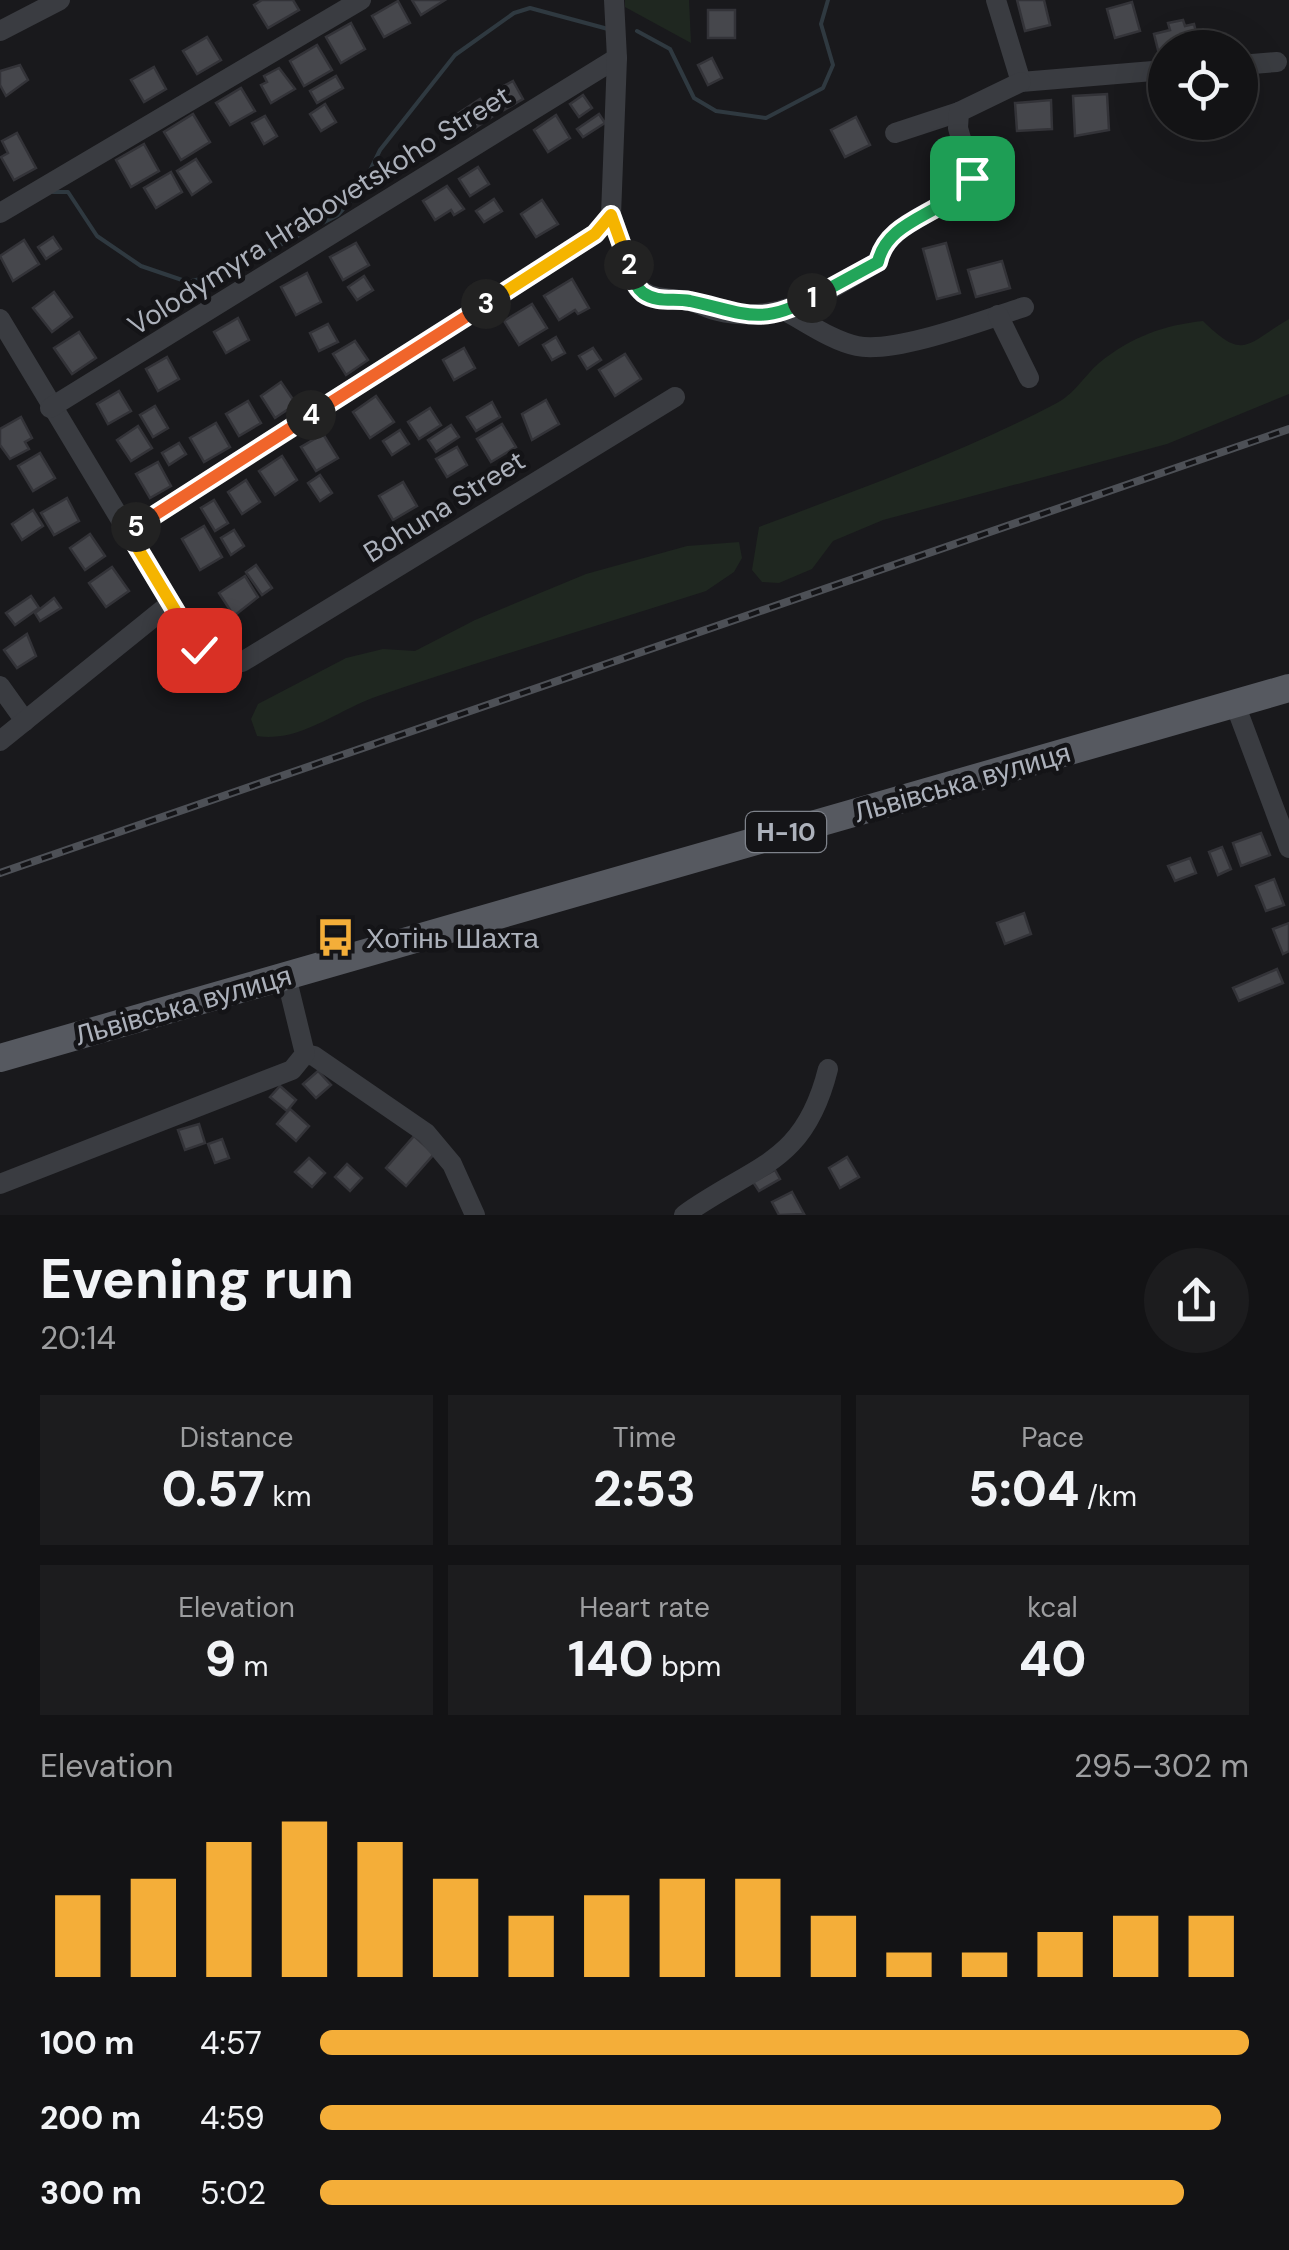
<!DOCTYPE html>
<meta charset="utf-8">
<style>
body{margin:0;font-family:"DM Sans",sans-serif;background:#1c1c1e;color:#f1f3f6;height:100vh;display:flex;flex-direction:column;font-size:38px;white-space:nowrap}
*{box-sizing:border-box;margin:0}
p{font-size:32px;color:#9d9ea0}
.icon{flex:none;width:55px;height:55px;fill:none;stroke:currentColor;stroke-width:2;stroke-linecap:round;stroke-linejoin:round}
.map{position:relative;height:1215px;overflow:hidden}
.side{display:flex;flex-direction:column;background:#131315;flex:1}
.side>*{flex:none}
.tools{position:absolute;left:1148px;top:30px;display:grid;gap:20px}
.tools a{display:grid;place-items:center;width:110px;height:110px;border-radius:50%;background:#131315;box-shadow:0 10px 40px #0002,0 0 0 2px #323234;font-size:50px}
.pin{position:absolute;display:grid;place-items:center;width:85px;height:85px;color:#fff;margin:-42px;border-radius:20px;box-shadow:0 5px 15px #0006}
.km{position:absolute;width:50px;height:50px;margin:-25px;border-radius:50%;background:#222;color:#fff;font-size:28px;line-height:50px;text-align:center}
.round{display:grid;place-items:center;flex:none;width:105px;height:105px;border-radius:52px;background:#1c1c1e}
.overview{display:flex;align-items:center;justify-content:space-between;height:170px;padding:0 40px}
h1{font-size:55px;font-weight:700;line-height:75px}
.metrics{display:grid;grid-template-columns:repeat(3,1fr);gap:15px;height:170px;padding:10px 40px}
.metrics div{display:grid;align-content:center;border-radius:0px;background:#1c1c1e;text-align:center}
.metrics b{font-size:50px;font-weight:700}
.metrics small{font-size:28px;font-weight:400}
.metrics p{font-size:28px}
.chart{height:280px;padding:20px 40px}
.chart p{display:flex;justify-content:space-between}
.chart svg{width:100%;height:180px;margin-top:10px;stroke:#f4ae39;stroke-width:6}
ul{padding:0 40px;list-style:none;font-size:32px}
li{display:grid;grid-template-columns:160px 120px 1fr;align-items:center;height:75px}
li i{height:25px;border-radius:12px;background:#f4ae39}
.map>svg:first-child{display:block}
</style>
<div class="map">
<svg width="1289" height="1215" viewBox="0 0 1289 1215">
<rect width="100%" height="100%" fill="#19191c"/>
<g fill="#1f2720">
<path d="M625,0h64l2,43 -66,-36z"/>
<path d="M1289,319v75l-122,50 -284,76 -50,21 -21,28 -33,14 -17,-1 -10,-12 7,-43c100,-38 201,-73 296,-123 20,-10 28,-27 44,-41 32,-26 65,-38 104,-42 41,40 42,24 86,-2z"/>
<path d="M739,542l3,16 -8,14 -28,19c-109,35 -219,68 -328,105 -40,13 -77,47 -121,40l-6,-17 7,-15 88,-46 37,-9 32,2 60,-31 111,-46 101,-28z"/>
</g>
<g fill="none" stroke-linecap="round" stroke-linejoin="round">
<g stroke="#2f3940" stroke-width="4">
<path d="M637,31l33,18 24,49 22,13 50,7 57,-30 10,-23 -12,-41 7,-24"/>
<path d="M53,192h15l29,44 44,30 47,16 40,-10 110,-57 23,-26 19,-39 75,-95 59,-42 16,-5 78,21"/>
</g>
</g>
<g fill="#46474c" stroke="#333338" stroke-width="2.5">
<path d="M262,0h31l6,10 -31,18 -14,-23z"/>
<path d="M412,0h33l-24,15z"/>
<path d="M1017,0h27l6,25 -25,6z"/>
<path d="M398,1l12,22 -26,14 -12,-21z"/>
<path d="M1132,2l8,29 -25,7 -8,-29z"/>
<rect x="708" y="10" width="27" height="28"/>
<path d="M1183,20l2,6 9,-2 5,21 -34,3v4l-6,2 -5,-20 16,-4 -2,-7z"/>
<path d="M351,23l14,26 -24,14 -15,-26z"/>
<path d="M207,37l14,23 -24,14 -14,-23z"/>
<path d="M317,45l15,25 -28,16 -14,-25z"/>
<path d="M712,58l10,20 -14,7 -10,-20z"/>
<path d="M20,65l8,15 -22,16 -6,-11v-14z"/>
<path d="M154,67l12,22 -22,13 -13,-22z"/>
<path d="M279,68l16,21 -24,14 -10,-18 6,-3 -3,-6z"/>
<path d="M336,76l7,12 -26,15 -7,-12z"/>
<path d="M513,81l10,18 -19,11 -10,-19z"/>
<path d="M241,88l14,23 -25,14 -14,-22z"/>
<path d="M1107,94l2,36 -34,6 -2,-40z"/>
<path d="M583,95l9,13 -13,9 -9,-13z"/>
<path d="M480,99l12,18 -23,15 -12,-18z"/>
<path d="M1051,100l1,29 -35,2 -2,-28z"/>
<path d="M325,104l11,18 -15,9 -11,-17z"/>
<path d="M193,114l17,28 -29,18 -17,-28z"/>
<path d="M599,114l6,9 -22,14 -6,-8z"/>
<path d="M556,115l14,23 -22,14 -14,-22z"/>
<path d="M265,116l12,20 -13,8 -12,-21z"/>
<path d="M856,117l14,28 -25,12 -14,-27z"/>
<path d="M17,133l19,35 -22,12 -13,-23 7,-4 -6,-12z"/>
<path d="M144,144l15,27 -28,16 -15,-27z"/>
<path d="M196,159l15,23 -19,13 -15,-24z"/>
<path d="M478,167l11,17 -19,12 -11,-17z"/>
<path d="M171,172l11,20 -26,16 -12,-20z"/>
<path d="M447,186l17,23 -10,6 -3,-5 -16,10 -12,-19z"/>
<path d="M494,199l8,12 -18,11 -8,-11z"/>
<path d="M542,200l16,24 -22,13 -15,-23z"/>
<path d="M53,237l8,12 -15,10 -8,-12z"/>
<path d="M24,240l15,24 -26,17 -13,-25z"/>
<path d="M356,243l13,22 -26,15 -13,-23z"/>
<path d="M946,243l14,50 -23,6 -14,-50z"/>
<path d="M1002,261l8,27 -34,9 -8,-27z"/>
<path d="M307,273l14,29 -25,13 -15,-28z"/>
<path d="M364,276l9,14 -16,10 -9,-13z"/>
<path d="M572,279l17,29 -11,6 -3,-4 -16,10 -15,-24z"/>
<path d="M54,292l18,25 -20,15 -19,-24z"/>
<path d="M532,304l15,24 -28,17 -15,-24z"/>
<path d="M238,318l11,22 -23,13 -12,-21z"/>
<path d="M328,324l10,18 -19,9 -9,-18z"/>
<path d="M79,332l17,26 -24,16 -18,-26z"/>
<path d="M556,337l9,16 -13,7 -9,-15z"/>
<path d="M355,341l13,19 -22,15 -13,-21z"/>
<path d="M464,348l11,20 -21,12 -11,-20z"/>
<path d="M593,348l8,12 -14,9 -8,-13z"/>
<path d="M625,354l16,25 -26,17 -16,-26z"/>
<path d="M167,357l12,22 -21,12 -12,-22z"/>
<path d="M281,382l15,22 -21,14 -14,-22z"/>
<path d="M119,391l12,20 -23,13 -11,-20z"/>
<path d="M376,396l18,26 -24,16 -17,-26z"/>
<path d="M546,400l13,24 -27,16 -10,-26z"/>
<path d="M248,401l13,22 -22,13 -13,-22z"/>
<path d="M492,402l8,15 -24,14 -9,-14z"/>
<path d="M155,406l13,22 -15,9 -13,-22z"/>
<path d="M430,408l11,17 -22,14 -11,-17z"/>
<path d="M21,417l11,21 -7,4 4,7 -19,10 -10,-14v-16z"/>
<path d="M216,423l14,24 -26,15 -14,-24z"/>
<path d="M502,424l14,23 -25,15 -14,-23z"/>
<path d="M451,425l8,12 -23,15 -8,-12z"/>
<path d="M138,426l14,22 -21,13 -14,-21z"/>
<path d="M400,430l9,14 -17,11 -9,-14z"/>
<path d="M323,434l15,24 -22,13 -15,-24z"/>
<path d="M179,443l7,11 -17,11 -7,-12z"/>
<path d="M457,447l10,18 -20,12 -11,-18z"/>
<path d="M40,453l15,25 -22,13 -15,-25z"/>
<path d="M282,456l15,24 -22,15 -16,-24z"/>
<path d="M158,462l13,24 -21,12 -14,-24z"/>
<path d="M320,475l12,18 -12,8 -12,-18z"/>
<path d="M246,480l14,22 -18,12 -14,-22z"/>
<path d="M403,482l14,24 -24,14 -14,-24z"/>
<path d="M67,498l12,23 -25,14 -13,-22z"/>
<path d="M214,500l14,23 -13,8 -14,-23z"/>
<path d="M33,510l10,16 -21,14 -10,-16z"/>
<path d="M204,526l18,31 -22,13 -18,-31z"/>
<path d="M234,530l10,16 -13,9 -10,-17z"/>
<path d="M90,534l15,22 -20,14 -15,-22z"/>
<path d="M256,565l16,23 -10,7 -16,-23z"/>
<path d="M112,567l17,24 -23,16 -17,-24z"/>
<path d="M245,576l13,21 -24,19 -15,-23z"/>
<path d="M31,596l8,12 -24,17 -9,-12z"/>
<path d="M54,598l7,10 -21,13 -5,-8z"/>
<path d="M27,634l9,22 -19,12 -13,-18z"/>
<path d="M1261,833l9,22 -29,11 -8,-23z"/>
<path d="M1222,847l9,22 -13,6 -9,-23z"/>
<path d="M1190,858l6,15 -21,8 -7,-15z"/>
<path d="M1274,879l10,26 -18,6 -10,-25z"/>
<path d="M1024,913l7,21 -26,10 -8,-21z"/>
<path d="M1289,923v28l-6,3 -10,-25z"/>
<path d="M1277,969l6,14 -44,18 -6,-13z"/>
<path d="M318,1071l13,14 -15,13 -13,-14z"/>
<path d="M280,1086l16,14 -9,11 -17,-14z"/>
<path d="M290,1109l19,17 -13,15 -19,-17z"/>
<path d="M199,1124l6,19 -20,7 -7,-20z"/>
<path d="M414,1136l20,18 -28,32 -20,-18z"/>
<path d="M222,1139l7,19 -14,5 -7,-19z"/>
<path d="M847,1157l12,20 -19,11 -11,-20z"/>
<path d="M309,1158l16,15 -13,14 -17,-15z"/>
<path d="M347,1164l15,14 -12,13 -15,-14z"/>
<path d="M775,1170l5,9 -21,12 -6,-9z"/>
<path d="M792,1192l12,22 -25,1 -7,-13z"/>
</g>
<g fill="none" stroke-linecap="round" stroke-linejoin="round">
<g stroke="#3a3c41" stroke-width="20">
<path d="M996,0l25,82 144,-12"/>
<path d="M0,31l60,-31"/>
<path d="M1240,65l37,-3"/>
<path d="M895,133l64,-21"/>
<path d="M0,213l361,-213"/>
<path d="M611,215l26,72c16,14 32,10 51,14 11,2 20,8 30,10 63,15 108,-20 160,-49 10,-45 69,-47 94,-84l-14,-50 1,-16 62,-30"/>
<path d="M787,312c22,12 46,29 70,34 38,8 127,-26 167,-39"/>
<path d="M998,315l31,63"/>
<path d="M0,319l199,331 20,13 23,-1 433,-265"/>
<path d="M50,408l567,-350"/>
<path d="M128,532l467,-298 16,-19 6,-157 -3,-58"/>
<path d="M0,686l25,35"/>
<path d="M1235,704l54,144"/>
<path d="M0,741l171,-138"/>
<path d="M305,1054l9,2 112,77 26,31 23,51"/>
<path d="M0,1184l292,-114 13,-16 -19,-78"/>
<path d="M684,1215c71,-51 120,-50 144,-146"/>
</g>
<path stroke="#565960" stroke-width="28" d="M0,1058l1289,-370"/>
<defs>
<path id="rail" d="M0,873l1289,-444"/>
</defs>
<use href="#rail" stroke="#4d5056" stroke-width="8"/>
<use href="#rail" stroke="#141417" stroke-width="4" stroke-dasharray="11" stroke-linecap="butt"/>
</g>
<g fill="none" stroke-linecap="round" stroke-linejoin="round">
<defs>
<path id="split-1" d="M812,298l66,-36c10,-45 70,-47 94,-84"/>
<path id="split-2" d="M629,265c4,10 5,21 14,28 14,10 31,5 47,8 52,11 69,26 122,-3"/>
<path id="split-3" d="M486,304l109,-70 16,-19 18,50"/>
<path id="split-4" d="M311,415l175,-111"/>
<path id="split-5" d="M136,527l175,-112"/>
<path id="split-6" d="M136,527l-8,5 71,118"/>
</defs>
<use href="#split-1" stroke="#fff" stroke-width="20"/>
<use href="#split-2" stroke="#fff" stroke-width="20"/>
<use href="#split-3" stroke="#fff" stroke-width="20"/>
<use href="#split-4" stroke="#fff" stroke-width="20"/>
<use href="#split-5" stroke="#fff" stroke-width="20"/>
<use href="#split-6" stroke="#fff" stroke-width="20"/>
<use href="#split-1" stroke="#22a559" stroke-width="12"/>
<use href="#split-2" stroke="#22a559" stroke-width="12"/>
<use href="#split-3" stroke="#f5b400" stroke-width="12"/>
<use href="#split-4" stroke="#f0652b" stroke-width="12"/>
<use href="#split-5" stroke="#f0652b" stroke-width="12"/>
<use href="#split-6" stroke="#f5b400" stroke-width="12"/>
</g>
<defs>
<symbol id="bus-bare" viewBox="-9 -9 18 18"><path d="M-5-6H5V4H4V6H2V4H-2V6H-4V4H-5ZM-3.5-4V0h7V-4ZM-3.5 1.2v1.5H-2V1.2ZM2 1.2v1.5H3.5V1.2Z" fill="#f4ae39" stroke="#141417" stroke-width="2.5" paint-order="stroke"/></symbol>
</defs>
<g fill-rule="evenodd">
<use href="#bus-bare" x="308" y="910" width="55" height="55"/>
</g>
<g text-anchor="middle" stroke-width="9" stroke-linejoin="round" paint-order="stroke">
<rect fill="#141417" stroke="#7e828a" stroke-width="2.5" x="746" y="812" width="80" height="40" rx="8"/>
<g font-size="25" font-weight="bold" fill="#acb1bb">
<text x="786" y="841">Н-10</text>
</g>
<g font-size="28" fill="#acb1bb" stroke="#141417">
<text transform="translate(319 210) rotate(-32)" y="10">Volodymyra Hrabovetskoho Street</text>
<text transform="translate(444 506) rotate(-32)" y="10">Bohuna Street</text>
<text transform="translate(962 782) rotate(-16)" y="10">Львівська вулиця</text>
<text transform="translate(183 1005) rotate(-16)" y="10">Львівська вулиця</text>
</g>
<g font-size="28" fill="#acb1bb" stroke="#141417" text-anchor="start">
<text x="366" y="948">Хотінь Шахта</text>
</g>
</g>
</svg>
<div class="tools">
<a><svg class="icon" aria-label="locate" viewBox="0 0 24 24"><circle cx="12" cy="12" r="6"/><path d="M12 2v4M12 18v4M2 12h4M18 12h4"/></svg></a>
</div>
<div class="pin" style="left:972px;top:178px;background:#1e9e55"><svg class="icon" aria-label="arrive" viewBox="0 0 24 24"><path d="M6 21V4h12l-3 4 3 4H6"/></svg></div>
<div class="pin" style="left:199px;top:650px;background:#d93025"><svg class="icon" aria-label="check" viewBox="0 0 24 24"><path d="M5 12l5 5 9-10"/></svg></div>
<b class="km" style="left:812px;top:298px">1</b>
<b class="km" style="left:629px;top:265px">2</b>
<b class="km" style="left:486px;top:304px">3</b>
<b class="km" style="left:311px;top:415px">4</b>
<b class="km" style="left:136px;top:527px">5</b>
</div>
<section class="side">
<div class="overview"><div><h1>Evening run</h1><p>20:14</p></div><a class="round"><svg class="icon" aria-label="share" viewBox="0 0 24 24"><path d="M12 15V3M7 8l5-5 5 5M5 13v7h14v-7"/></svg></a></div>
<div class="metrics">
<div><p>Distance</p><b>0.57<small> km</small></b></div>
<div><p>Time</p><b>2:53</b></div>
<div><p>Pace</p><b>5:04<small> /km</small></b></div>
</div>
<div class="metrics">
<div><p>Elevation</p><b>9<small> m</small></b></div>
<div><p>Heart rate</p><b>140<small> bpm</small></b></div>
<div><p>kcal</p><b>40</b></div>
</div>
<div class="chart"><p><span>Elevation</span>295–302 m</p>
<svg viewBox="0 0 160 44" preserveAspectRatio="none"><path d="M5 44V24M15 44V20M25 44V11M35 44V6M45 44V11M55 44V20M65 44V29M75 44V24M85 44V20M95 44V20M105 44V29M115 44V38M125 44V38M135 44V33M145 44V29M155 44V29"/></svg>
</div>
<ul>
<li><b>100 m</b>4:57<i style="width:100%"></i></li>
<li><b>200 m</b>4:59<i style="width:97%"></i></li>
<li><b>300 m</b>5:02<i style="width:93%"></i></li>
</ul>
</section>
